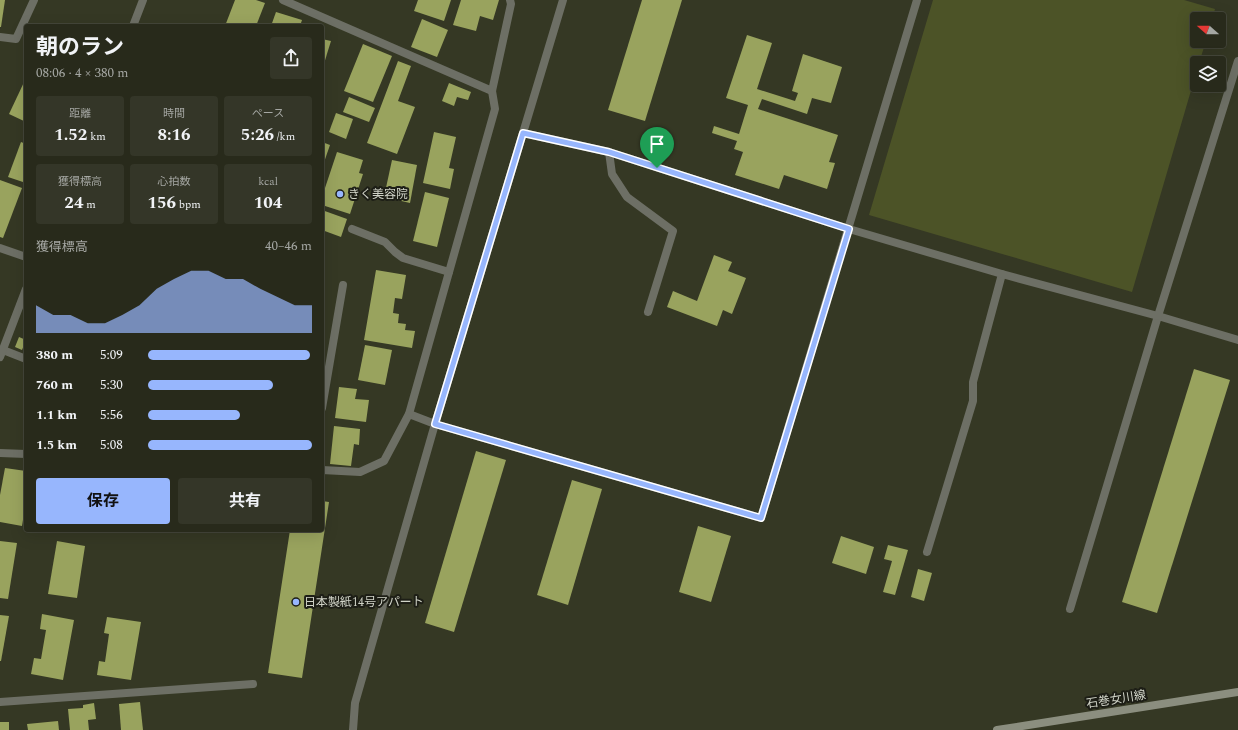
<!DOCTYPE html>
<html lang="ja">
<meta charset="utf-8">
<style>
body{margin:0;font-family:Spectral,"Noto Sans JP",serif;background:#343628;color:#f1f3f6;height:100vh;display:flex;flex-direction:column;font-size:15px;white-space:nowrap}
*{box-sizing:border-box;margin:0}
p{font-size:13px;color:#a5a7a3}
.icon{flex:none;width:22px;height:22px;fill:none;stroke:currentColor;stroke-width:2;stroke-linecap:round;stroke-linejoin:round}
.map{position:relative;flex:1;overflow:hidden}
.details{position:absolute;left:24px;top:24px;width:300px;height:508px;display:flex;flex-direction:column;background:#282a1b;border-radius:4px;box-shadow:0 4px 16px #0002,0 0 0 1px #44463a}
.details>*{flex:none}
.needle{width:26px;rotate:291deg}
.fabs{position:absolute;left:1190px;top:12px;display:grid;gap:8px}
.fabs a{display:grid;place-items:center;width:36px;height:36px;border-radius:4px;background:#282a1b;box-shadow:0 4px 16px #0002,0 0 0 1px #44463a;font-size:20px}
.pin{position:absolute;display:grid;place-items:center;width:34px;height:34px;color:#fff;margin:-41px -17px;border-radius:50% 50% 50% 0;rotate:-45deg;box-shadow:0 0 4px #0007}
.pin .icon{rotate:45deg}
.round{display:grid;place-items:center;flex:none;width:42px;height:42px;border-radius:4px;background:#343628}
.head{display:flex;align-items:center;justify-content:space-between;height:68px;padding:0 12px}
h1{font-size:22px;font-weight:700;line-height:30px}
.stats{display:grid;grid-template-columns:repeat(3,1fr);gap:6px;height:68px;padding:4px 12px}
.stats div{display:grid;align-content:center;border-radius:4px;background:#343628;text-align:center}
.stats b{font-size:17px;font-weight:700}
.stats small{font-size:11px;font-weight:400}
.stats p{font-size:11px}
.chart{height:112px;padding:8px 12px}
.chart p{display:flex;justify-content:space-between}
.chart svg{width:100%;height:72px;margin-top:4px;fill:#97b6fd;opacity:.7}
.action{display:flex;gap:8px;margin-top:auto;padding:8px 12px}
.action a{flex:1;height:46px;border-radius:4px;background:#97b6fd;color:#111;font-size:16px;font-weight:700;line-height:46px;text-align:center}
.action a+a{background:#343628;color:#f1f3f6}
ul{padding:0 12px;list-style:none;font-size:13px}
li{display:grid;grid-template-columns:64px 48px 1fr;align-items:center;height:30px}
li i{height:10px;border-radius:5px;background:#97b6fd}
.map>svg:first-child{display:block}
</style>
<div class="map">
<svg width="1238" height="730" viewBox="0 0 1238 730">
<rect width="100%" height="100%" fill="#353824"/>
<path fill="#4c5327" d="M933,0h251l31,9 -3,10h-15v22h9l-7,22h-2v7l-65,222 -263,-77z"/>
<g fill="#99a35e">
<path d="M0,0h5l-4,27h-1z"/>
<path d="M235,0h21l9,3 -9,23h-31z"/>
<path d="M418,0h33l-7,21 -30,-10z"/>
<path d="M461,0h38l-6,20 -13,-4 -4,15 -23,-6z"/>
<path d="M642,0h40l-37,121 -37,-11z"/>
<path d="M276,12l26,8 -2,6h-29z"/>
<path d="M422,19l26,11 -11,27 -26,-10z"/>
<path d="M747,35l25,8 -15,46 38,12 3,-8 -6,-2 11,-37 39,13 -11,36 -19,-5 -5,16 -45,-15 -4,10 80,26 -9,27 6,1 -8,26 -43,-14 -5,14 -44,-14 8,-23 -9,-3 3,-8 -25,-8 2,-7 25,8 9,-29 -22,-7z"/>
<path d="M322,39l9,2 -9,29z"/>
<path d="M363,44l29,12 -19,46 -29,-11z"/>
<path d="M398,61l13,5 -13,35 17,6 -18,47 -30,-11z"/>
<path d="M26,78v44l-17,-8z"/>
<path d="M449,83l22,9 -3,8 -11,-3 -3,9 -12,-5z"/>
<path d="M349,97l26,11 -6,14 -26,-10z"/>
<path d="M336,113l17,6 -7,20 -17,-7z"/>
<path d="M434,132l22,5 -7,31 5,1 -4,20 -27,-6z"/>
<path d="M21,142l5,2v39l-18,-6z"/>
<path d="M322,142l8,3 -8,23z"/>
<path d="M337,152l26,8 -4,13 4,1 -13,40 -28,-9v-8z"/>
<path d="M392,160l25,5 -7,38 -26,-6z"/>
<path d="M0,180l22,8 -19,50 -3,-1z"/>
<path d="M425,192l24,6 -12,49 -24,-6z"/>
<path d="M322,210l25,9 -6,18 -19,-7z"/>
<path d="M714,255l18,7 -4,9 18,7 -14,36 -9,-4 -6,16 -50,-19 6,-16 24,10z"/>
<path d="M376,270l30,5 -4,24 -7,-1 -2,15 6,1 -1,9 8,1 -1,6 10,1 -3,17 -48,-8z"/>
<path d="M19,337l7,3 -4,10 -7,-3z"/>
<path d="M365,345l27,5 -7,35 -27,-5z"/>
<path d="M1194,369l36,11 -73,233 -35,-11z"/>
<path d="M339,387l18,2 -2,10 14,1 -3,22 -31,-4z"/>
<path d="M334,426l26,3 -1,16 -5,-1 -3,22 -21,-2z"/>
<path d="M476,451l30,9 -52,172 -29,-9z"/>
<path d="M5,468l21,3v30l-4,25 -22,-4v-27z"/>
<path d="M572,480l30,9 -34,116 -31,-10z"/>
<path d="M322,501l7,1 -27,176 -34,-5 22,-143h32z"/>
<path d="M698,526l33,10 -20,66 -32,-10z"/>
<path d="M841,536l33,11 -8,27 -34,-11z"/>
<path d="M0,541l17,2 -9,56 -8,-1z"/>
<path d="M57,541l28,5 -8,52 -29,-4z"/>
<path d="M888,545l20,5 -13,45 -12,-3 9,-31 -8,-2z"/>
<path d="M918,569l14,4 -8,28 -13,-4z"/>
<path d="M42,614l32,6 -11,60 -32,-6 3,-16 7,1 5,-29 -6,-1z"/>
<path d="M0,615l9,1 -8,45h-1z"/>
<path d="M107,617l34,5 -10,58 -34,-5 2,-14 6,1 4,-28 -5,-1z"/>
<path d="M140,702l3,28h-22l-2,-26z"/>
<path d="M94,703l2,16 -8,1 1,10h-19l-2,-21 15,-1v-3z"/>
<path d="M58,721l1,9h-31l-1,-6z"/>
<rect x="0" y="722" width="9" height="8"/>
</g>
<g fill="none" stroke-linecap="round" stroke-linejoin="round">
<g stroke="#6d6f65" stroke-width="8">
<path d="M133,26l10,-26"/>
<path d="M0,37l16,2 18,-39"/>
<path d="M609,152l3,22 15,23 46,34 -25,81"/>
<path d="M352,229l33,13 10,10 8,6 46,14"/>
<path d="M0,248l26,9"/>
<path d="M3,350l23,9"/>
<path d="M0,357l26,-68"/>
<path d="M322,408l21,-123"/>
<path d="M435,424l326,94"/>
<path d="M927,552l46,-151v-19l29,-108"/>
<path d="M1070,609l88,-293 80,24"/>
</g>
<g stroke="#6d6f65" stroke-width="8">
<path d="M283,0l209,91"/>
<path d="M563,0l-40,133 86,19 240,77 153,45 156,42 80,-255"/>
<path d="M409,414l26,10"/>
<path d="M0,453l26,1"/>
<path d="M322,470l38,2 24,-11 25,-47 86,-305 -3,-18 19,-87 -1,-4"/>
<path d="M761,518l156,-518"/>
<path d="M0,702l253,-18"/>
<path d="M353,730l2,-27 80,-279 88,-291"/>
</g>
<path stroke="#8b8e7f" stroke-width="8" d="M997,730l241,-38"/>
</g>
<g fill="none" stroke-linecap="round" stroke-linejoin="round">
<defs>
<path id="route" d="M523,133l86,19 240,77 -88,289 -326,-94z"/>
</defs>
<use href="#route" stroke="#fff" stroke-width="8"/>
<use href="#route" stroke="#97b6fd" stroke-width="5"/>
</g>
<g fill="#97b6fd" stroke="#1d1e16" stroke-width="1.5">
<circle cx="340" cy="194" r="4"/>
<circle cx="296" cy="602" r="4"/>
</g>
<g text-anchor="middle" stroke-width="4" stroke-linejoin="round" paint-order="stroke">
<g font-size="12" fill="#d1d4c8" stroke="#1d1e16" text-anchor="start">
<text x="348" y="198">きく美容院</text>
<text x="304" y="606">日本製紙14号アパート</text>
</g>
<g font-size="12" fill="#d1d4c8" stroke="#1d1e16">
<text transform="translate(1116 699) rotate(-9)" y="4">石巻女川線</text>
</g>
</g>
</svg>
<div class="fabs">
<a><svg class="needle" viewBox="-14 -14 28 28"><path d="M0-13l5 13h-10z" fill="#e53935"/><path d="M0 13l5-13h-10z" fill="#a5a7a3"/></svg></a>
<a><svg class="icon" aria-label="layers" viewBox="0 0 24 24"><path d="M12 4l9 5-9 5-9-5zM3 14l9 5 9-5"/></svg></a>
</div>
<div class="pin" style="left:657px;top:168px;background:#1e9e55"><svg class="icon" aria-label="arrive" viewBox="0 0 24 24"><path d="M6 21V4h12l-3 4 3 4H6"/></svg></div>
<section class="details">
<div class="head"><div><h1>朝のラン</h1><p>08:06 · 4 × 380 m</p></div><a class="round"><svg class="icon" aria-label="share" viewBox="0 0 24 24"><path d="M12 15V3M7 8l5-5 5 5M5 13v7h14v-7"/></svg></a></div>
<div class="stats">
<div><p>距離</p><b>1.52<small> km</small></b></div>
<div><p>時間</p><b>8:16</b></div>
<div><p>ペース</p><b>5:26<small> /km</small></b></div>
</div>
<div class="stats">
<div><p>獲得標高</p><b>24<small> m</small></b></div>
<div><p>心拍数</p><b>156<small> bpm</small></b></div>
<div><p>kcal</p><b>104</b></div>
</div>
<div class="chart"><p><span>獲得標高</span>40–46 m</p>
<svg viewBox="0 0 160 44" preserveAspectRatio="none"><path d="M0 44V27L10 33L20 33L30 38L40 38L50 33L60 27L70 17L80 11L90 6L100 6L110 11L120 11L130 17L140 22L150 27L160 27V44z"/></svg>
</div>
<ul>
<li><b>380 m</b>5:09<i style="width:99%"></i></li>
<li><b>760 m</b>5:30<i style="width:76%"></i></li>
<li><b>1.1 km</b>5:56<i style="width:56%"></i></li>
<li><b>1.5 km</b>5:08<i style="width:100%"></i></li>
</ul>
<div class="action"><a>保存</a><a>共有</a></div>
</section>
</div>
